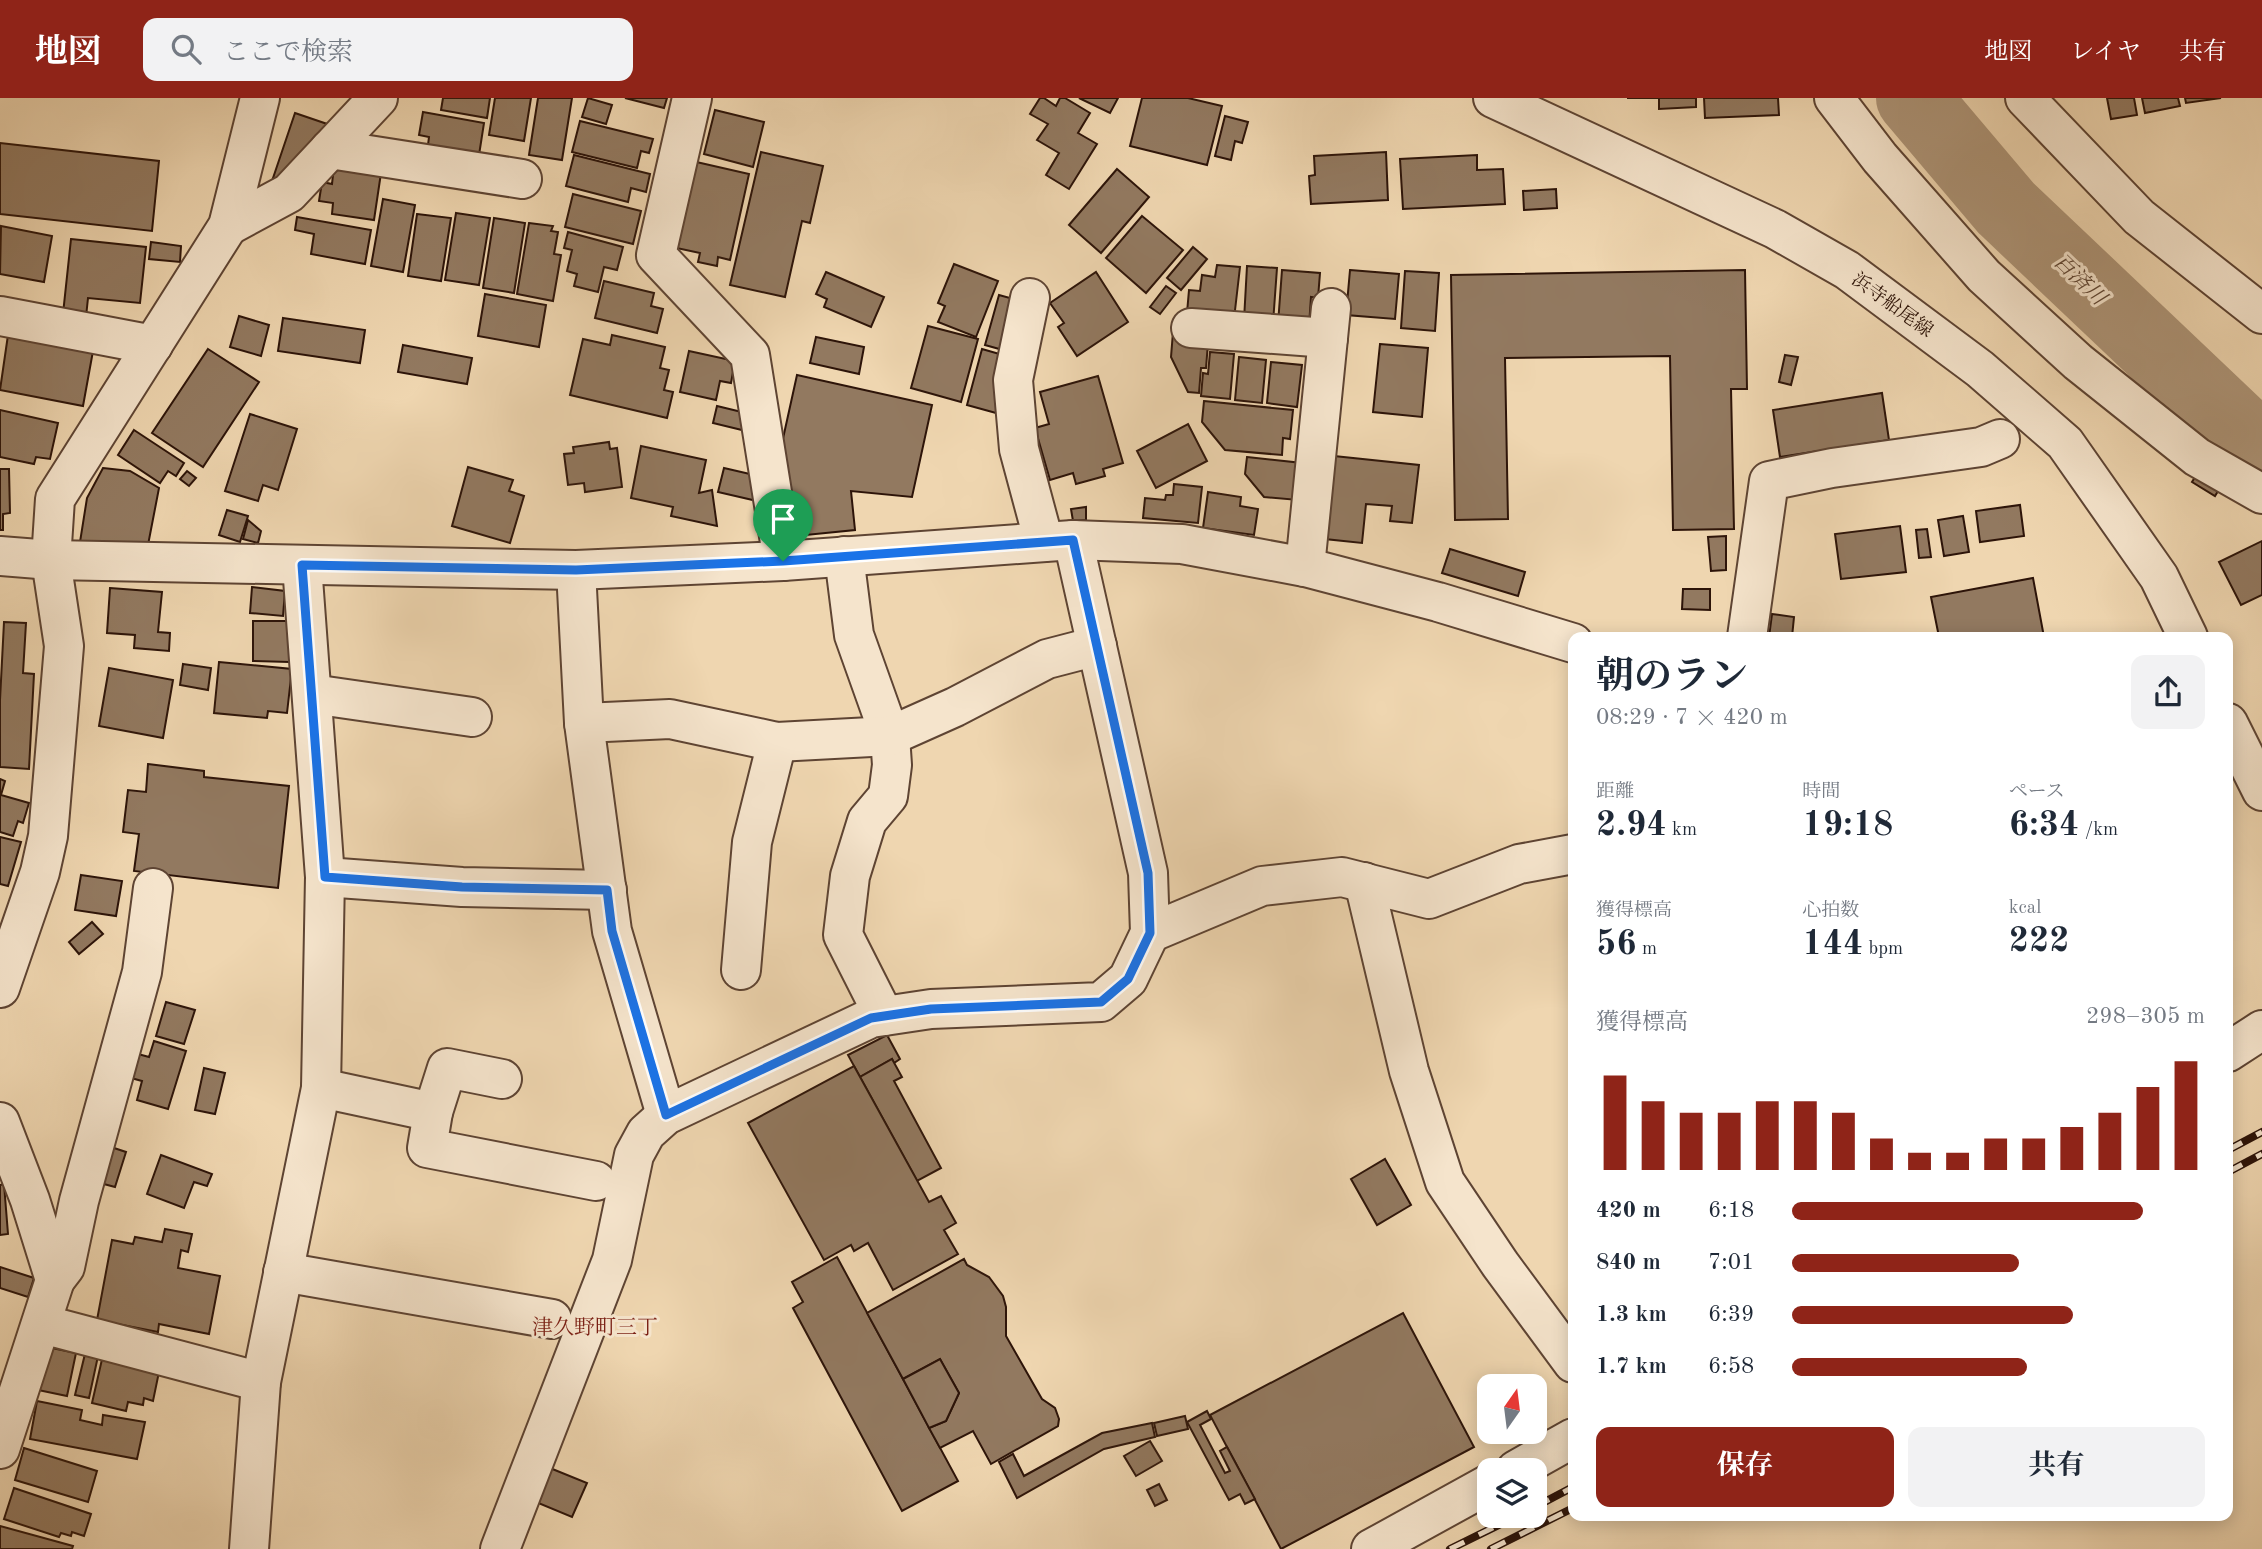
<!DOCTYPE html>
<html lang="ja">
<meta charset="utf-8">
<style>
body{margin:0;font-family:"Old Standard TT","Noto Serif JP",serif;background:#f2f2f3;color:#1f2937;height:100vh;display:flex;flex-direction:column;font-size:26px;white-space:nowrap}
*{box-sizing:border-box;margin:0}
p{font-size:23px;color:#747a83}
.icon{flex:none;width:38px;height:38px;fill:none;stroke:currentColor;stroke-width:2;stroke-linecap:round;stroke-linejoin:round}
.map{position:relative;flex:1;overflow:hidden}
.drawer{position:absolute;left:1568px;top:534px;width:665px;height:889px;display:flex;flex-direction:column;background:#fff;border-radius:14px;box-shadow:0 4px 18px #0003}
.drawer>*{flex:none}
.needle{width:46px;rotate:14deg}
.buttons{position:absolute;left:1477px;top:1276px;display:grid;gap:14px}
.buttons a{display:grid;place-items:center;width:70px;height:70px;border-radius:14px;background:#fff;box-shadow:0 4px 18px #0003;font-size:35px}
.pin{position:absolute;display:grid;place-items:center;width:60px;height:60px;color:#fff;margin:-72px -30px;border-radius:50% 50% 50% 0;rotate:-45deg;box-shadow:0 0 7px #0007}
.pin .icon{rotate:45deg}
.round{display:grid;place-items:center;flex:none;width:74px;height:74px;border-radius:14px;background:#f2f2f3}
.overview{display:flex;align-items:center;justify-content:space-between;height:119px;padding:0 28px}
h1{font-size:38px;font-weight:700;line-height:52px}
.stats{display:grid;grid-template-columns:repeat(3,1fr);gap:10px;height:119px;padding:7px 28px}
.stats div{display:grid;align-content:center}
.stats b{font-size:35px;font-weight:700}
.stats small{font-size:19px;font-weight:400}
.stats p{font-size:19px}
.chart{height:196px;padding:14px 28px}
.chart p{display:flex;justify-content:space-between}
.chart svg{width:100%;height:126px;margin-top:7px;stroke:#8f2418;stroke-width:6}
.action{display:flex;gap:14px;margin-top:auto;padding:14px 28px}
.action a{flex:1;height:80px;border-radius:14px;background:#8f2418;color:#fff;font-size:28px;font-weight:700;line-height:80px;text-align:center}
.action a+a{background:#f2f2f3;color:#1f2937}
ul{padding:0 28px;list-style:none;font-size:23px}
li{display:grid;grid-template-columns:112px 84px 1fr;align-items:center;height:52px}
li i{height:18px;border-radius:9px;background:#8f2418}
header{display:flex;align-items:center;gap:42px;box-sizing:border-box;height:98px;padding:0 35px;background:#8f2418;color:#fff}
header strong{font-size:33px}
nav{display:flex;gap:38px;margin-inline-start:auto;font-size:24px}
.search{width:490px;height:63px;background:#f2f2f3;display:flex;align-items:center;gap:18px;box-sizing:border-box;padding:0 24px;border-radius:14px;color:#747a83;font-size:26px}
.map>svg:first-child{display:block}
</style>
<header>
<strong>地図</strong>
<div class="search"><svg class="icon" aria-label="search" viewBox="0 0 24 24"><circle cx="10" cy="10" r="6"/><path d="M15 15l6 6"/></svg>ここで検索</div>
<nav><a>地図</a><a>レイヤ</a><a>共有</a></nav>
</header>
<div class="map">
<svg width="2262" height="1451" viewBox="0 0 2262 1451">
<rect width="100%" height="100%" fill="#efd6b0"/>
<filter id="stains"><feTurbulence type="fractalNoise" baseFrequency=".00286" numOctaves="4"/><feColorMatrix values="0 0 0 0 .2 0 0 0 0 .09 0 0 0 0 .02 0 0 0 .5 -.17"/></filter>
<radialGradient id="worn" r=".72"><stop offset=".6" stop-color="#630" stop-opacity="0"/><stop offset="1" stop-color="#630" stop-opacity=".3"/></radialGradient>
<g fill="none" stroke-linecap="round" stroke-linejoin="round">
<path stroke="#ad9477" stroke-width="74" d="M1913,0l93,110 235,223 21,13"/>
</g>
<g fill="#927960" stroke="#2d1409" stroke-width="2">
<path d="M443,0h47l-3,20 -46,-8z"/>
<path d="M495,0h36l-7,43 -35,-6z"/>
<path d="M538,0h34l-10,62 -33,-5z"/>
<path d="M588,0l24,7 -6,19 -24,-7z"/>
<path d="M625,0h42l-3,10z"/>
<path d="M1040,0h4l12,8 4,-8h5l25,15 -12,20 19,11 -28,45 -23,-14 13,-22 -22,-13 11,-16 -18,-10z"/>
<path d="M1079,0h39l-8,15z"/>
<path d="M1142,0h46l34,8 -15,59 -77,-19z"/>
<path d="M1627,0h69v9l-37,2v-11z"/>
<path d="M1704,0h74l1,17 -74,3z"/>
<path d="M2107,0h27l3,17 -26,4z"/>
<path d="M2142,0h36l2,8 -35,7z"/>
<path d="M2185,0h36l-35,5z"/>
<path d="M715,12l49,12 -11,45 -49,-13z"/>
<path d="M423,14l61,11 -5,32 -51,-10 1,-8 -10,-2z"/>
<path d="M295,15l41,14 -65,57z"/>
<path d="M1225,18l23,6 -6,21 -7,-2 -4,19 -16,-4z"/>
<path d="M580,23l73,18 -4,14 -8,-2 -4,17 -65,-16z"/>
<path d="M0,45l159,18 -7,70 -152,-17z"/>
<path d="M761,54l62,14 -13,57 -8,-2 -17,76 -55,-12z"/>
<path d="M1386,54l2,48 -77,4 -2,-28 6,-1 -1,-19z"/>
<path d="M574,57l76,19 -4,18 -15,-4 -3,14 -62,-16z"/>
<path d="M1477,57v15l26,-1 2,35 -102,5 -3,-50z"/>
<path d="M692,63l57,13 -19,86 -12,-3 -1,9 -19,-4 2,-9 -28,-6z"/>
<path d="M334,68l47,7 -7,47 -42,-6 1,-11 -14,-2 3,-19 10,2z"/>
<path d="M1117,71l32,28 -48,56 -32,-28z"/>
<path d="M1556,91l1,19 -33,2 -1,-19z"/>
<path d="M573,96l68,17 -8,33 -68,-17z"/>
<path d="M383,101l32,6 -12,67 -32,-6z"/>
<path d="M456,115l34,5 -11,67 -34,-5z"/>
<path d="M417,116l34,4 -10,63 -33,-5z"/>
<path d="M1142,118l41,34 -37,43 -40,-35z"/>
<path d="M297,119l74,13 -6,34 -54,-10 3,-20 -19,-4z"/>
<path d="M494,120l31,5 -11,70 -31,-5z"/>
<path d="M529,125l24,3 -2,5 7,1 -4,22 7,1 -8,46 -36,-7z"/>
<path d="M1,128l51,10 -8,46 -44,-8z"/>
<path d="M568,134l55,15 -6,23 -13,-3 -6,25 -24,-6 3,-12 -10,-3 5,-21 -8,-2z"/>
<path d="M71,141l75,8 -6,56 -52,-5 -2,19 -23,-3z"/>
<path d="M151,144l30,4 -1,16 -31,-3z"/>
<path d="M1193,149l14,12 -26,31 -14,-12z"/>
<path d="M954,166l44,17 -22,56 -38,-15 7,-16 -7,-3z"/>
<path d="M1217,167l23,2 -6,52 -47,-6 2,-23 11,1 2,-16 13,2z"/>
<path d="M1247,168l30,2 -4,55 -29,-3z"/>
<path d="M1282,172l38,3 -2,25 -7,-1 -2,29 -31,-2z"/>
<path d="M1350,172l49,4 -4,45 -49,-4z"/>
<path d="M1745,172l2,119h-16l3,140 -61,1 -3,-174 -165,2 3,161 -53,1 -4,-245z"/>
<path d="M1405,173l34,2 -4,58 -34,-3z"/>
<path d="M826,174l58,25 -13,30 -47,-20 3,-8 -11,-5z"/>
<path d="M1096,174l32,50 -51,34 -19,-29 6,-4 -14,-20z"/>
<path d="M604,183l50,12 -3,13 12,3 -6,24 -62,-15z"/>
<path d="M1166,188l10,7 -16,21 -10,-7z"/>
<path d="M485,196l61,11 -7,42 -61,-11z"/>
<path d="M999,197l25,7 -14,50 -25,-7z"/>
<path d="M239,218l30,9 -8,31 -31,-9z"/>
<path d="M283,220l82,12 -5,33 -82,-12z"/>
<path d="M928,228l50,13 -17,63 -50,-14z"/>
<path d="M1173,234l19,2 16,9 -2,25h-5l-2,25 -11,-1 -17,-35z"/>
<path d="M8,237l85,16 -10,55 -83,-16z"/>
<path d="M612,237l53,12 -5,21 9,2 -5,20 9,2 -6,26 -97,-23 13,-56 27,6z"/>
<path d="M816,239l48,10 -5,27 -49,-11z"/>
<path d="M1380,246l48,4 -6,69 -49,-5z"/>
<path d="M403,247l69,13 -5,26 -69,-12z"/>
<path d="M208,251l51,33 -56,85 -51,-34z"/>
<path d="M982,251l21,6 3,22 -10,36 -29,-8z"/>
<path d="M689,253l46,10 -4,22 -11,-2 -4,19 -36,-8z"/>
<path d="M1210,254l24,2 -4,45 -29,-3 2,-23 5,1z"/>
<path d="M1785,257l13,2 -7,28 -12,-3z"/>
<path d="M1239,259l27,3 -4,43 -27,-3z"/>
<path d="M1271,264l31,3 -5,42 -30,-4z"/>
<path d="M797,277l135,30 -20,92 -61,-6 4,39 -59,6 -14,-93z"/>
<path d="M1098,278l25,87 -20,6 2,7 -29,8 -3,-11 -23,7 -15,-52 14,-4 -9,-32z"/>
<path d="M1882,295l7,47 -109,17 -7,-47z"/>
<path d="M1204,303l89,9 -3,29 -7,-1 -1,17 -57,-5 -23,-28z"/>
<path d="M717,308l33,8 -4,17 -33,-8z"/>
<path d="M0,312l58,13 -8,36 -14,-2 -2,7 -34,-7z"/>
<path d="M250,316l47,15 -19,61 -15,-5 -5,16 -33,-10z"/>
<path d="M1188,326l19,37 -51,27 -19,-37z"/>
<path d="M134,332l50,33 -8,13 -8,-5 -8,12 -42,-28z"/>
<path d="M609,344l1,7 7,-1 5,39 -37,5 -1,-9 -16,2 -4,-31 10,-1 -1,-6z"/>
<path d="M641,348l65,14 -7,33 13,-3 5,36 -46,-10 2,-9 -42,-9z"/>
<path d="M1334,358l85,9 -7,58 -22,-2 2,-15 -26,-2 -4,39 -37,-4z"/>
<path d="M1247,359l55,6 -4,37 -34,-3 -19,-23z"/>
<path d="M468,369l45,13 -4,11 15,5 -14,47 -58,-17z"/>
<path d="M103,370l27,3 29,17 -11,57 -68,-3 7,-44z"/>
<path d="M724,370l39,9 -6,24 -39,-9z"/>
<path d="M0,371h9l1,44 -7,1v16h-3z"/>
<path d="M187,373l9,7 -7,8 -9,-7z"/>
<path d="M2199,373l22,15 -6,10 -23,-14z"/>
<path d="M1174,386l28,3 -4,36 -55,-5 2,-20 20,2 1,-5h7z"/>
<path d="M1208,394l33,5 -1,9 18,3 -4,26 -51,-7z"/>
<path d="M2020,407l4,31 -44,6 -4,-31z"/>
<path d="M1086,409v13l-13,1 -2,-12z"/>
<path d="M227,412l21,6 -8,26 -21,-7z"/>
<path d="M1963,418l6,36 -25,4 -6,-36z"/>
<path d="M248,422l13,11 -3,12 -15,-4z"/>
<path d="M1900,428l6,46 -65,7 -6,-45z"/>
<path d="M1927,431l4,28 -12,1 -3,-28z"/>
<path d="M1726,438v34l-15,1 -3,-34z"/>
<path d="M2262,443v54l-21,10 -22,-43z"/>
<path d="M1450,451l75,23 -7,24 -76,-23z"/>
<path d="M2033,480l11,59h-105l-8,-40z"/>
<path d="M252,489l33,4 -2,25 -33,-3z"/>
<path d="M110,490l52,4 -4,40 12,1 -1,18 -35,-3 1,-13 -28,-2z"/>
<path d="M1683,491h27v21l-28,-1z"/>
<path d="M1772,516l22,3 -2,20h-23z"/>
<path d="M253,523h36v41l-36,-1z"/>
<path d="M4,524l22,1 -3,50 11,1 -5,95 -29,-2v-67z"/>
<path d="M219,564l73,7 -5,44 -19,-2 -1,7 -53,-5z"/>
<path d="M183,566l28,4 -3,22 -28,-5z"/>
<path d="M109,570l64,12 -10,58 -64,-12z"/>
<path d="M148,666l56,7v6l85,9 -11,102 -144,-17 5,-37 -16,-2 5,-42 18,2z"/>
<path d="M0,681l5,2 -4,14 28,8 -6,20 -5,-2 -5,15 -13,-4z"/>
<path d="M0,739l21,5 -13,44 -8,-2z"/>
<path d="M81,777l41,6 -6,35 -41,-6z"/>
<path d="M92,824l11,12 -24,20 -10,-12z"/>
<path d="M166,904l29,8 -11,34 -28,-8z"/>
<path d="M887,937l13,24 -6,4 -2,-4 -32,18 -12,-22z"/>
<path d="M154,943l32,10 -18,58 -31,-9 5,-19 -11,-3 7,-24 11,3z"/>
<path d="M892,961l10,18 -8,4 47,87 -24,13 -57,-104z"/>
<path d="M854,968l75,136 12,-6 15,27 -12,7 14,24 -65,36 -25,-47 -14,8 -3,-6 -27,15 -76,-137z"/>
<path d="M204,970l21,5 -10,41 -20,-4z"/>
<path d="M111,1049l15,5 -11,35 -15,-4z"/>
<path d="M161,1057l51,19 -5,12 -13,-4 -10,26 -37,-14z"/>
<path d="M1385,1061l26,46 -34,20 -26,-46z"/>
<path d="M4,1086l4,50 -8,1v-50z"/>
<path d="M165,1131l27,5 -4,18 -7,-2 -3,18 42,8 -11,58 -50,-10 -1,8 -61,-12 15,-80 21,4 2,-7 27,5z"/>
<path d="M837,1159l121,224 -56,30 -109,-203 10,-6 -11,-20z"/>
<path d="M964,1161l3,6 22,12 14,19 3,11v29l36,63 13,9 4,11 -1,7 -67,38 -18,-33 -33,17 -11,-20 17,-7 13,-28 -19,-34 -37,20 -36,-66z"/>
<path d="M0,1169l34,11 -6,19 -28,-9z"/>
<path d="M1403,1215l71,134 -193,102 -71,-134z"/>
<path d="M47,1249l29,6 -9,43 -29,-6z"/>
<path d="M85,1256l13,2 -9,42 -14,-3z"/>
<path d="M103,1257l57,12 -7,34 -9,-3 -1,7 -15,-3 -2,9 -34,-8z"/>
<path d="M940,1261l19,34 -13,28 -17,7 -26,-49z"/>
<path d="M37,1303l45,9 -2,10 22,5 1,-10 42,7 -8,37 -107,-20z"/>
<path d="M1207,1313l4,8 -11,6 25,48 5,-2 -10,-20 7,-4 28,52 -10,5 -5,-10 -11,6 -42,-78z"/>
<path d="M1185,1318l3,13 -31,7 -3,-13z"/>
<path d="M1152,1325l3,14 -51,12 -87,49 -18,-36 14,-8 11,22 78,-43z"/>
<path d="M1150,1343l12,20 -26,15 -12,-20z"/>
<path d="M24,1350l73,23 -9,31 -73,-22z"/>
<path d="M545,1368l42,17 -15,34 -41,-17z"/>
<path d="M1159,1386l8,16 -12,6 -8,-16z"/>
<path d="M14,1390l77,26 -7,22 -12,-4 -1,4 -10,-3 -2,4 -55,-18z"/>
<path d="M0,1428l73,20 -1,3h-72z"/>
</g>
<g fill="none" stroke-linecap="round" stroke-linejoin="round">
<defs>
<g id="minor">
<path d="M692,0l-36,157 94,100 33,206"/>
<path d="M1493,0l282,131 72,41 133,99 85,74 94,134 29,60"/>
<path d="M1834,0l46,60 104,118 94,86 119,95 65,37"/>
<path d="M2025,0l114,119 123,97"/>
<path d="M330,51l192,30"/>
<path d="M228,128l61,-33 89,-95"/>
<path d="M1030,200l-17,82 6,69 25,93"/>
<path d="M0,218l153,29"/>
<path d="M1191,230l137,10"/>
<path d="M0,458l51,4 525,10 207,-9 290,-21 109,4 123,23 133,35 135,41"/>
<path d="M844,458l10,79 36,101 2,29 -4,31 -21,25 -17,55 -7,59 41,81"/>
<path d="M1305,469l26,-259"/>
<path d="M576,472l8,153 28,208 54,184"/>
<path d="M1747,539l22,-156 63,-13 149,-21 19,-8"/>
<path d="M312,596l160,23"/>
<path d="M584,625l86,-4 107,23 113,-6 65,-29 92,-48 50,-13"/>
<path d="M2228,625l34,68"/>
<path d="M325,779l137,10 145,3"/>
<path d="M1364,784l45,189 36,111 55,82 73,99"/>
<path d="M1150,835l112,-47 80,-9 87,22 90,-35 54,-10"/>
<path d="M741,872l11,-128 25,-100"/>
<path d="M0,890l40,-116 8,-36 16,-190 -13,-86 4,-61 173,-273 32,-128"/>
<path d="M2228,954l34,-22"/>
<path d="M321,990l112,24 -6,36 169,33"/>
<path d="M433,1014l14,-44 55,11"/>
<path d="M0,1024l30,78 25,80 -55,169"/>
<path d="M283,1174l269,47"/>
<path d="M55,1182l10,-13 14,-66 63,-229 11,-84"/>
<path d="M42,1226l219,58"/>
<path d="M1516,1372l57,-32"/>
<path d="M249,1451l12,-167 60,-294 4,-211 -23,-312"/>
<path d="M500,1451l112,-289 22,-105 12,-22 20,-18 205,-97 60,-9 170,-7 27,-23 22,-46 -2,-60 -75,-333"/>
<path d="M1371,1451l118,-65"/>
</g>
</defs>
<use href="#minor" stroke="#5e4433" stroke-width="42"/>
<use href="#minor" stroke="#f5e4cc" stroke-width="38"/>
<defs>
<g id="rail">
<path d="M2228,1052l34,-18"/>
<path d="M2228,1074l34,-18"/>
<path d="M1535,1409l38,-20"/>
<path d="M1450,1451l67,-33"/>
<path d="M1491,1451l82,-41"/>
</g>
</defs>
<use href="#rail" stroke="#2d1409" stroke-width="8"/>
<use href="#rail" stroke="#f5e4cc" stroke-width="5" stroke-dasharray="16" stroke-linecap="butt"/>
</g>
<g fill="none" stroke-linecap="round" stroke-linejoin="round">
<defs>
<path id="route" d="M1073,442l75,333 2,60 -22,46 -27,23 -170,7 -60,9 -205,97 -54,-184 -5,-41 -145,-3 -137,-10 -23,-312 274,5 207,-9z"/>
</defs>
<use href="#route" stroke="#fff" stroke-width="14"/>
<use href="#route" stroke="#1a73e8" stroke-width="9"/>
</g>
<g text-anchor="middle" stroke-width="6" stroke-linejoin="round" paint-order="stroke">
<g font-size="19" fill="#2d1409" stroke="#f5e4cc">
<text transform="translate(1893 206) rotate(36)" y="7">浜寺船尾線</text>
</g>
<g font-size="21" font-style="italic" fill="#604735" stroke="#f5e4cc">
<text transform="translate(2080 181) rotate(44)" y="7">百済川</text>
</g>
<g font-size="21" fill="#7a1f14" stroke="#f5e4cc">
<text x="595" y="1236">津久野町三丁</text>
</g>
</g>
<rect width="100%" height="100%" filter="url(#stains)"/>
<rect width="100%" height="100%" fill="url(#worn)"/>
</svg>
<div class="buttons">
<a><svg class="needle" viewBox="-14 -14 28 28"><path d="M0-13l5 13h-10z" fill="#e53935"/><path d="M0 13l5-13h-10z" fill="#747a83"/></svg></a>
<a><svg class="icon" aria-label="layers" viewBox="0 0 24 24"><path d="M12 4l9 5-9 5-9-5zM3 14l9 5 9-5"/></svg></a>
</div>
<div class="pin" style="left:783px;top:463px;background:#1e9e55"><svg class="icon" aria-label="arrive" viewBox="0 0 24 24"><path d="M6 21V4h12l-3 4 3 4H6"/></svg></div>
<section class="drawer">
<div class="overview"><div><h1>朝のラン</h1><p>08:29 · 7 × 420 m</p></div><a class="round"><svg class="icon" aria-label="share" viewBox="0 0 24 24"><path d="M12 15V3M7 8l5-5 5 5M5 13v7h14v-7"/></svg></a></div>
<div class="stats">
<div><p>距離</p><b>2.94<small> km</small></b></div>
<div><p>時間</p><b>19:18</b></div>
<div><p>ペース</p><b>6:34<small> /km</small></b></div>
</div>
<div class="stats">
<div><p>獲得標高</p><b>56<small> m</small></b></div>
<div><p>心拍数</p><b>144<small> bpm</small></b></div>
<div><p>kcal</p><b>222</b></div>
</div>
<div class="chart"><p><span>獲得標高</span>298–305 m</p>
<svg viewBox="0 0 160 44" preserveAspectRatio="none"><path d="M5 44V11M15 44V20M25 44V24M35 44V24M45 44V20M55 44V20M65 44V24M75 44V33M85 44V38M95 44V38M105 44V33M115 44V33M125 44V29M135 44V24M145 44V15M155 44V6"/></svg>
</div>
<ul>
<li><b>420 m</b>6:18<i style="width:85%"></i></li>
<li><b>840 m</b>7:01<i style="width:55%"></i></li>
<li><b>1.3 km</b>6:39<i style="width:68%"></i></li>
<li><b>1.7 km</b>6:58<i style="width:57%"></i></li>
</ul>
<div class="action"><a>保存</a><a>共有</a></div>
</section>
</div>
